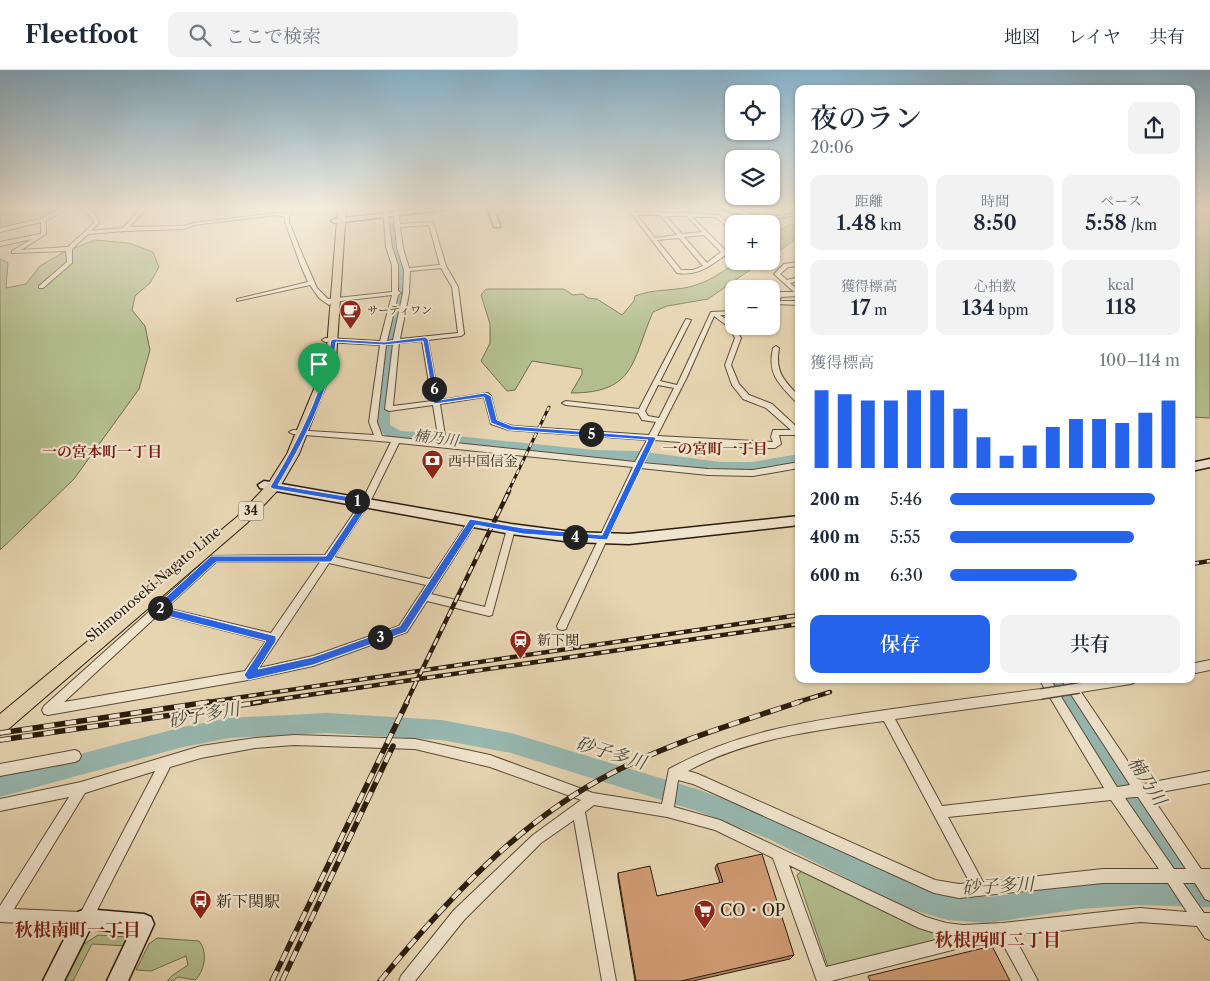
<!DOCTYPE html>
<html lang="ja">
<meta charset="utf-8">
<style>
body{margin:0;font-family:"Libre Caslon Text","Noto Serif JP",serif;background:#f2f2f3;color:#1f2937;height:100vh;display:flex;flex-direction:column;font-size:19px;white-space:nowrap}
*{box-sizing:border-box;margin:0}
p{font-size:16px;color:#747a83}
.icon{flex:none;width:28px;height:28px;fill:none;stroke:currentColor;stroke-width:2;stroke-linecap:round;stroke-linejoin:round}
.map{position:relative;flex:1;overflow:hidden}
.details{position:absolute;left:795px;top:15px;width:400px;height:598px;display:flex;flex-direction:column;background:#fff;border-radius:10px;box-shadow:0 1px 4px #0004}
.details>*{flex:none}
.fabs{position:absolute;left:725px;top:15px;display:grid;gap:10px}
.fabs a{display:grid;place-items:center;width:55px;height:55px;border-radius:10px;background:#fff;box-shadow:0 1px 4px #0004;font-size:25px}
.pin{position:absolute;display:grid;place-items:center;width:42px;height:42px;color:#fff;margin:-51px -21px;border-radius:50% 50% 50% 0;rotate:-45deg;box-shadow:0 0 5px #0007}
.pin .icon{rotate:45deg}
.km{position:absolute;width:25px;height:25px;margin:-12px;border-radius:50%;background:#222;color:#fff;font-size:14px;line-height:25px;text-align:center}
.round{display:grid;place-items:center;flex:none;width:52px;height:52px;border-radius:10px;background:#f2f2f3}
.headline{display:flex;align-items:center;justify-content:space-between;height:85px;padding:0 15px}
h1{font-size:28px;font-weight:600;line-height:38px}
.figures{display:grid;grid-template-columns:repeat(3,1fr);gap:8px;height:85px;padding:5px 15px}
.figures div{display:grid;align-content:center;border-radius:10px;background:#f2f2f3;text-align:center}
.figures b{font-size:21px;font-weight:600}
.figures small{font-size:14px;font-weight:400}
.figures p{font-size:14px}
.chart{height:140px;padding:10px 15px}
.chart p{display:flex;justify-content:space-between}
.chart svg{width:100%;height:90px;margin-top:5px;stroke:#2563eb;stroke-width:6}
.action{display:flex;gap:10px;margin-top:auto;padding:10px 15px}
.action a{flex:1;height:58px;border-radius:10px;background:#2563eb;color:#fff;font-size:20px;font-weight:600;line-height:58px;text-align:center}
.action a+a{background:#f2f2f3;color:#1f2937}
ul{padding:0 15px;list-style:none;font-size:16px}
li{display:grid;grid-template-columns:80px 60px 1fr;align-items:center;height:38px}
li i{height:12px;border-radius:6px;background:#2563eb}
header{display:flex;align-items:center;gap:30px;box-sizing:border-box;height:70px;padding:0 25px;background:#fff;border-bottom:1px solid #e0e1e3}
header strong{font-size:24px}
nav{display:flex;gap:28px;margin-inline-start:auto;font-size:18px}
.search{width:350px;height:45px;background:#f2f2f3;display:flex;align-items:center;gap:12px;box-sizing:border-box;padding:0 18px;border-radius:10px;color:#747a83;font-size:19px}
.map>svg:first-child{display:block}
</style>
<header>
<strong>Fleetfoot</strong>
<div class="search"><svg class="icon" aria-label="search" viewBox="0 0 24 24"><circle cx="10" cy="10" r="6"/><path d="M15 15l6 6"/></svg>ここで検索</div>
<nav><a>地図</a><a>レイヤ</a><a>共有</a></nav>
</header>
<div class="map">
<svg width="1210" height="911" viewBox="0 0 1210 911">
<rect width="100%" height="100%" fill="#e7d5b2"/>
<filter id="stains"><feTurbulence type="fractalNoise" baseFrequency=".004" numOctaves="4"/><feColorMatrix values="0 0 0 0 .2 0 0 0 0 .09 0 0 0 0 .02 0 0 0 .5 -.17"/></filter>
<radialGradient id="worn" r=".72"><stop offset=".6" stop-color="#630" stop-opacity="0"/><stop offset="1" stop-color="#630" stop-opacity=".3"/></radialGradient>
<g fill="#b3be8e" stroke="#6e6d4e">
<path d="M0,138h61l-24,13 -37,8z"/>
<path d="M1191,142l19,1v205l-19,-1z"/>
<path d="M788,155h11c0,16 -16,23 -28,31v-19z"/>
<path d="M95,170l34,3 24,9 6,15 -9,16 -15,13 -3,14 13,16 5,24 -11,39 -65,90 -74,71v-291l8,4 -2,25 20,-4 14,-18 24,-14z"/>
<path d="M738,191h25l-55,38 -41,7 -14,6c-21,48 -17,81 -82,81l11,-19v-5l-50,-8 -17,29 -8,1 -26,-30 9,-18v-19l-9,-29 5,-6h78l9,6 10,-1 5,4 9,1 11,7 14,9 12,-14 1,-5c17,-7 37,-5 54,-9 18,-4 34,-15 49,-26z"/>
<path d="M803,800l141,65 2,8 -118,24 -31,-92z"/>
<path d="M98,865l28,2 3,3 -1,6 -36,-2 -19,37h-8l19,-37z"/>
<path d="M157,868l42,3c9,10 6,30 -4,39l-17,-3 -5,4h-6l6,-6 15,-10 -2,-9 -35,15 -15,-1 13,-26z"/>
</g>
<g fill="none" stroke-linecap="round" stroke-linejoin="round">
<g fill="#97b8b1" fill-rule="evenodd">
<path d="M386,138h9l6,44 4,8 2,15 -11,71 -6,71v8l11,6 15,1 178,18 44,1 82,11h32l47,-8v10l-47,8h-32l-82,-11 -44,-1 -178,-18c-14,-2 -31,-3 -40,-15v-10l8,-71 13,-71 -2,-15 -4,-8z"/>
<path d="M1047,609h21l134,203 8,1v24l-75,-2 -55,4 -92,14 -41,-3 -43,-13 -135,-68 -69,-27 -189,-59 -70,-13 -114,-7 -98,5 -46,9 -183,50v-22l183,-48 46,-9 98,-5 114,7 70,13 189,57 83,32 133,64 31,8 41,3 92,-12 55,-4 39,1z"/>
</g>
<defs>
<g id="street">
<path d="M61,138h7l-22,13v13l-25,16 47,-3 26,-24c-3,-11 -10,-11 -19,-15 12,0 20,2 24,15l-8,8 32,-3 19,-20h5l-18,19 55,-1 9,-3 83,-10 10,1 3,-6h5l-5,8v6l13,32 15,34 11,11 64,-7v-27l-6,-18 -3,-39h4l5,39 6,18v26l3,2 -3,2 -11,46 6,-1 10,-47 1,-23 -7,-22 -2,-21 -2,-1 2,-1 -2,-17h4l3,16 33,-2 13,44 12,21 6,47 -3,2 -33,4 11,60 49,-7 3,3 6,25 16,5 136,9 7,-13 -14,-2 -4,-7 -72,-8 -4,-2 4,-2 73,8 47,-90 5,1 -31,61 17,4 34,-73 23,-1v4h-14l14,10 7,13 -10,27 8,19 10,11 23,9 27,25v6h-20l2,9 -6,4h-21l-100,-8 -11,23 65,6 45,1 46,-8v6l-46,8 -45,-1 -68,-7 -73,158 -1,3 -4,1 -4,-1 -1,-3 76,-159 -234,-24 -29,59 -36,55 96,22 40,-60h6l1,2 -1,2 -45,71 54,13 22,-78 4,-3 3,1 1,2 -23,86 -3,1 -62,-15 -20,31 -94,34 -65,14 -200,35 -4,-1 -2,-4 2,-4 167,-150 114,-1 37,-54 29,-59 -98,-8 -4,-2 4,-2 81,5 -5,-13 11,-77 -55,-3 -3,-2 3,-2 55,3 12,-46 -60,7 -3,3 -10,-7 -9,-13 -73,16v-2l71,-17 -7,-16 -16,-44v-5l-9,-2 -82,10 -10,4 -59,2 -37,3 -16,15v14l-29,25h-4v-2l28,-24 -1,-11 -54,2v-2l20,-12 -32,7v-4l40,-8 1,-1v-11l-41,10v-4l41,-9zM429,155l11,40 -31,3 -6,-20 -3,-21zM441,198l11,19 6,46 -58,6 9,-46 1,-22zM714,246l16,12 5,10 -10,27 7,20 11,14 23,9 25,22h-18l-2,7 2,5 -116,-6 30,-59zM422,271l10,60 -39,5 6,-63zM393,274l-8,65 4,2 44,-6 6,37 -57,-6 -5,-14 9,-77zM658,315l16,3 -15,30 -11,-2 -3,-5zM484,327l7,27 18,6 138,10 -12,22 -189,-20 -6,-38zM216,492h104l-49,71 -105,-25zM329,493l97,22 -27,41 -86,30 -54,12zM159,544l107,27 -21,30 -181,31z"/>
<path d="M496,138h5v4l-6,4h-4v-2l5,-3z"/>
<path d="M627,138h5l2,4h24l-1,-1 2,-1 4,3h24l32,2 15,14v4l-18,-16h-24l33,33 9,-7v5c-17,13 -33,29 -57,25zM637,145h23l17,20 -22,3zM666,146h21l15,16 -20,2zM704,165l17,17 -14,11 -23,-26zM679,168l24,28 -10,4h-12l-24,-30z"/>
<path d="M799,143v2l-27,4h-11l-2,5h-5l3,-7 2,-1 13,1z"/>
<path d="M799,192v4l-11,1 -8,7 7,6 12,-3v4l-9,2 9,8v5l-18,1 -2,4h20v4l-26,-1 -1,-1 3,-7h-4v-4h23l-20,-18 10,-10z"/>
<path d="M776,276l3,2c-4,23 4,32 20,48v6h-3c-17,-18 -29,-28 -23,-54z"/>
<path d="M1210,590v10l-19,4v-10z"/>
<path d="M1039,609h11l67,108 13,-2 -69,-106h11l4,5 29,-5h31l-1,3 -4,2 -50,8 62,92 67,-13v12l-60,11 51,75h9v32l-5,-2 -10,-16h-12l21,30h6v27l-5,-2 -8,-12 -57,-4 -126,14 24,45h-15l-24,-44 -32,2 -6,8 -5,2 -125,32h-14l-44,-123 -58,-28 -48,-13 -73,-12 -9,7 31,169h-14l-28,-161 -33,23 -77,77 -49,61h-16l2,-5 53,-66 79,-75 48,-35 -91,-33 -75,-18 -121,-4 -39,3 -54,10 -31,9 -80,157 -5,2 -85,-4v-16l69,-109 -69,14v-12l81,-17 120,-36 54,-8 39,-3 121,4 75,16 103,38 69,11 7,-35c67,-37 135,-47 210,-58 54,-8 108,-15 162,-22l4,2 1,3 -1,3 -4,2 -146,20 47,87 162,-18zM884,651l86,162 -11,1 -24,-4 -237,-106 -10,-3c59,-33 130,-41 196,-50zM155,701l-74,141 -67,-3 71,-116zM678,710l15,4 241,109 25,5 144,-15h65l19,29 -47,-4 -137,15 -40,2 -17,-2 -20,-6 -206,-97 -46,-13zM1135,727h3l48,72h-12l-49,-71zM1111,730l48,69h-56l-120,13 -35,-65zM789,795l130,63 29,9 -122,30z"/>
<path d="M75,680l4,2 2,4 -2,4 -4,2 -75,14v-12z"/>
</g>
<g id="secondary">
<path d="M431,138h26l-122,15 -4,-2 4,-2z"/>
<path d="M487,138h7l6,19h-6z"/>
<path d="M719,138h13l31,9 -4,2z"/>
<path d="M1210,389v8l-19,4v-8z"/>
<path d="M264,411l247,43 61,8 57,2 170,-18v9l-170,19 -57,-2 -61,-8 -251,-46 -2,-3z"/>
<path d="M85,839l59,5 7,3 3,7 -26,57h-21l23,-48 -40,-4 -26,52h-21l35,-69z"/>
</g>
<path id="primary" d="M338,138h8l-10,152 -37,94 -21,36 -31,33 -241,208 -6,2v-19l237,-197 31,-33 19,-30 39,-94z"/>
</defs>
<use href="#street" stroke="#594a37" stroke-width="2"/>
<use href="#secondary" stroke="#2a1c0e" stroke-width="3"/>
<use href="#primary" stroke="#2a1c0e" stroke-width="2"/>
<use href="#street" fill="#efe4cd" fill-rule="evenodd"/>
<use href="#secondary" fill="#efe4cd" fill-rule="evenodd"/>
<use href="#primary" fill="#e7d5b2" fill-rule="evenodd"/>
<defs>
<path id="rail-far2" d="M508,422l41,-85"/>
<g id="rail-far1">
<path d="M1191,494l19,-3"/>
<path d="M201,633l598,-88"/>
<path d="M253,633l546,-79"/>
<path d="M406,633l103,-212"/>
<path d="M795,633l35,-11"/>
</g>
<g id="rail">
<path d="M0,663l209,-31"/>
<path d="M0,670l261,-38"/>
<path d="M272,911l135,-279"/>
<path d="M282,911l111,-235"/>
<path d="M380,911c66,-80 139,-160 232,-208 60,-31 124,-50 187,-71"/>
</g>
</defs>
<use href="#rail-far2" stroke="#2a1c0e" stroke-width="3"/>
<use href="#rail-far1" stroke="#2a1c0e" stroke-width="4.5"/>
<use href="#rail" stroke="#2a1c0e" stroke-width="5.5"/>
<use href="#rail-far2" stroke="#efe4cd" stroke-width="2" stroke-dasharray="5" stroke-linecap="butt"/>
<use href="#rail-far1" stroke="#efe4cd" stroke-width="2.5" stroke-dasharray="8" stroke-linecap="butt"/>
<use href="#rail" stroke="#efe4cd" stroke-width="4" stroke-dasharray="11" stroke-linecap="butt"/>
<defs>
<path id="street-bridge" d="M1041,624l38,-6"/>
</defs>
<use href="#street-bridge" stroke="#594a37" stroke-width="12" stroke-linecap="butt"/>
<use href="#street-bridge" stroke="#efe4cd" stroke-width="9"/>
</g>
<path fill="#b58665" stroke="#2a1c0e" d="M717,794l77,91 -4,4 -97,22h-58l-17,-103v-5l39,23 63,-13 -5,-15z"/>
<g fill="#d29c75" stroke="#2a1c0e">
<path d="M762,784l32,101 -113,26h-45l-18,-108 32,-7 7,30 66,-14 -6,-18z"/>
<path d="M992,876l18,35h-140l-2,-5z"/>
</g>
<linearGradient id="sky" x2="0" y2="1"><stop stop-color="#87b6d2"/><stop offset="0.52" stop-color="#f4ecdc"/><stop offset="1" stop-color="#f4ecdc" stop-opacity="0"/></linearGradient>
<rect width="1210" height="266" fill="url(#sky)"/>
<path fill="#2563eb" stroke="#fff" fill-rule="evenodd" d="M425,267l3,2 11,61 46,-7 6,3 6,24 15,6 143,11 1,1 -49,102 -84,-6 -48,-9 -69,107 -93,33 -65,15 -4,-5 22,-34 -111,-28v-6l56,-51h115l35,-52 -88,-15 -3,-2c26,-43 54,-96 61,-147l3,-1 50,3zM423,271l11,63 50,-7 7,26 18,7 139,10 -46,95 -79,-7 -53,-9 -70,107 -87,31 -55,12 18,-28v-5l-110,-28 50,-46h115l38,-58v-4l-91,-15c24,-40 53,-96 58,-143l48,3z"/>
<defs>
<symbol id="cafe-pin" viewBox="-11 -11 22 30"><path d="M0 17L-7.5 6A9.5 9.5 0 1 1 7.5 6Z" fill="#8f2418" stroke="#efe4cd"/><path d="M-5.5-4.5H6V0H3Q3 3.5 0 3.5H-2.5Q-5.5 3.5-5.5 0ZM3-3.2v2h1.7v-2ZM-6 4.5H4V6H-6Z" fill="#fff"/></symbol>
<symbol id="bank-pin" viewBox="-11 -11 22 30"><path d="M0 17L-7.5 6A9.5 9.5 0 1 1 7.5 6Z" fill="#8f2418" stroke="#efe4cd"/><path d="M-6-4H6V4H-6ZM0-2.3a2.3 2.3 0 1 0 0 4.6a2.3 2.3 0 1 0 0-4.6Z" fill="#fff"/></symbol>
<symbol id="station-pin" viewBox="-11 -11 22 30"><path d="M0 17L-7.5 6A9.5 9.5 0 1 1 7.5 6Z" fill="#8f2418" stroke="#efe4cd"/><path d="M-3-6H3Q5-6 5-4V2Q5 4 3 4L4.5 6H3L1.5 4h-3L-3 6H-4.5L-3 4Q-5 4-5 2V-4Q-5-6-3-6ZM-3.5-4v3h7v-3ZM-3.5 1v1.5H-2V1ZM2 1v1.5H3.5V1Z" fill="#fff"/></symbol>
<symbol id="bus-pin" viewBox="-11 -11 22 30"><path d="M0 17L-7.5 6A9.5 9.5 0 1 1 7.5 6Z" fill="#8f2418" stroke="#efe4cd"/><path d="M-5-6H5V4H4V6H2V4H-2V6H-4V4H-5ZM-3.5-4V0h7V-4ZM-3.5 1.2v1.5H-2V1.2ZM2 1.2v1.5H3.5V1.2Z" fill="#fff"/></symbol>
<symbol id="supermarket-pin" viewBox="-11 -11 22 30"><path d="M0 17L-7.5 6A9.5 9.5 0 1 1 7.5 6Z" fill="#8f2418" stroke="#efe4cd"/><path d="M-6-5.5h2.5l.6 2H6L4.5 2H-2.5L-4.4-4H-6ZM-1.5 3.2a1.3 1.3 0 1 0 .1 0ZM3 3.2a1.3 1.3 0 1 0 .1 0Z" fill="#fff"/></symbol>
</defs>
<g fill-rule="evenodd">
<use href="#cafe-pin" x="338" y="228" width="25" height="34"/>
<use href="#bank-pin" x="420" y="378" width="25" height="34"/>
<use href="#station-pin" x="508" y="558" width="25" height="34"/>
<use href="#bus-pin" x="188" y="818" width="25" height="34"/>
<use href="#supermarket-pin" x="692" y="828" width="25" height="34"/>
</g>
<g text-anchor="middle" stroke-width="4.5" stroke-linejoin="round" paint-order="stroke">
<g font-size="11" fill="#2a1c0e" stroke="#efe4cd" text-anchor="start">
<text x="367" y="244">サーティワン</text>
</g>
<rect fill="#efe4cd" stroke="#655847" stroke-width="1" x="238.5" y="431.5" width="25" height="19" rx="4"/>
<g font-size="12" font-weight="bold" fill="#2a1c0e">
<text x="251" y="445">34</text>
</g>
<g font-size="14" fill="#2a1c0e" stroke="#efe4cd" text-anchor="start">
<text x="448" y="396">西中国信金</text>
<text x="537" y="575">新下関</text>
</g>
<g font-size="14" fill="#2a1c0e" stroke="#efe4cd">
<text transform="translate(153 514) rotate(-40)" y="5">Shimonoseki Nagato Line</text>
</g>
<g font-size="15" font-style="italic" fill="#4b4b3f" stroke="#efe4cd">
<text transform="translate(436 368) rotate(7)" y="5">楠乃川</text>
</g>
<g font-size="15" font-weight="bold" fill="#7a1f14" stroke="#efe4cd">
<text x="715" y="384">一の宮町一丁目</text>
<text x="102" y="387">一の宮本町一丁目</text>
</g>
<g font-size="16" fill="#2a1c0e" stroke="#efe4cd" text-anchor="start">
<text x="216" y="837">新下関駅</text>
<text x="720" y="846">CO・OP</text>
</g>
<g font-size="18" font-style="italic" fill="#4b4b3f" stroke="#efe4cd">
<text transform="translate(204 645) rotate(-10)" y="6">砂子多川</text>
<text transform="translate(611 683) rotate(17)" y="6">砂子多川</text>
<text transform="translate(1147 711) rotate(57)" y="6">楠乃川</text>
<text transform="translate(998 816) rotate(-3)" y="6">砂子多川</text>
</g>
<g font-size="18" font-weight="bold" fill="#7a1f14" stroke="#efe4cd">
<text x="78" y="866">秋根南町一丁目</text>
<text x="998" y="876">秋根西町二丁目</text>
</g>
</g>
<rect width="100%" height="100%" filter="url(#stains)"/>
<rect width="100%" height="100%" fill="url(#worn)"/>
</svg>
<div class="fabs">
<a><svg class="icon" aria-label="locate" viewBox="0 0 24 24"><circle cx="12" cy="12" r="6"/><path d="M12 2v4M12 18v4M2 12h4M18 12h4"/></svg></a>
<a><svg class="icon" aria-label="layers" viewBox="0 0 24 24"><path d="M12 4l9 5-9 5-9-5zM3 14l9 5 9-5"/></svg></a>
<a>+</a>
<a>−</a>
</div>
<div class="pin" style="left:319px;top:324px;background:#1e9e55"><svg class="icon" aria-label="arrive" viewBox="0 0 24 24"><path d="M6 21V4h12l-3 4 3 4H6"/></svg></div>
<b class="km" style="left:357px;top:431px">1</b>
<b class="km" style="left:160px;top:538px">2</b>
<b class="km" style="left:380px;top:567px">3</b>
<b class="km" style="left:575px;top:467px">4</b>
<b class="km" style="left:591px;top:364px">5</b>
<b class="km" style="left:434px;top:319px">6</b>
<section class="details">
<div class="headline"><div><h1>夜のラン</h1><p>20:06</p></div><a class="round"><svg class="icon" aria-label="share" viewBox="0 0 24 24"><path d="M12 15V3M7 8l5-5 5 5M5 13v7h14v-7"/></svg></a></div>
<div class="figures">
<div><p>距離</p><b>1.48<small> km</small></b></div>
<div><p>時間</p><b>8:50</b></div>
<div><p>ペース</p><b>5:58<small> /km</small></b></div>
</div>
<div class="figures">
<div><p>獲得標高</p><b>17<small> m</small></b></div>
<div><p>心拍数</p><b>134<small> bpm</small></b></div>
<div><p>kcal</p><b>118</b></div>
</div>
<div class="chart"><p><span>獲得標高</span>100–114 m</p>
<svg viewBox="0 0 160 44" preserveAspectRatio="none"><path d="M5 44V6M15 44V8M25 44V11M35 44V11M45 44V6M55 44V6M65 44V15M75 44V29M85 44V38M95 44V33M105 44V24M115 44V20M125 44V20M135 44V22M145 44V17M155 44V11"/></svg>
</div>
<ul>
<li><b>200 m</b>5:46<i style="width:89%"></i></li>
<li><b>400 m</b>5:55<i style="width:80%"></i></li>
<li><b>600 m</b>6:30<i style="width:55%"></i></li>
</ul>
<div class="action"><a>保存</a><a>共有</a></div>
</section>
</div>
